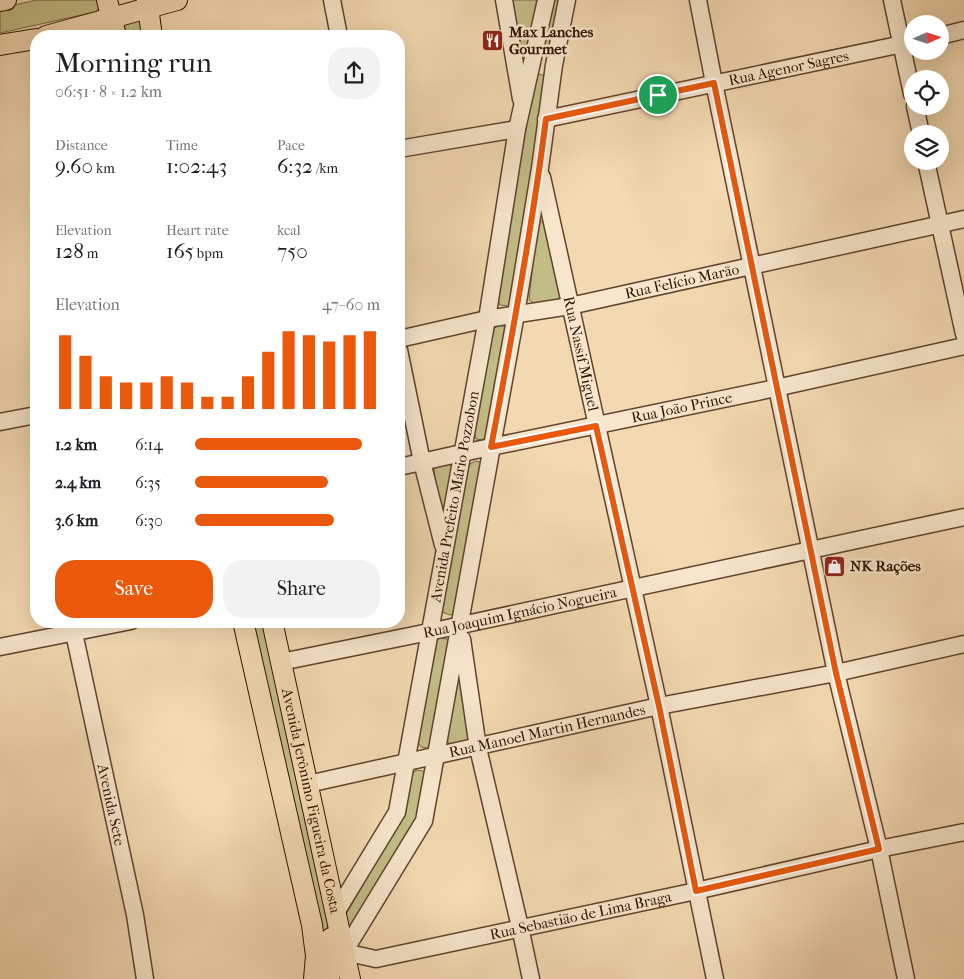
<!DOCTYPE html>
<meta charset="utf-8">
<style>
body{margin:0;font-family:"IM FELL French Canon",serif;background:#f2f2f2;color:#202124;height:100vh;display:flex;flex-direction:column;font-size:19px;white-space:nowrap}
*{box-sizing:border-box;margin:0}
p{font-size:16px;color:#757577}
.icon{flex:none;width:28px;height:28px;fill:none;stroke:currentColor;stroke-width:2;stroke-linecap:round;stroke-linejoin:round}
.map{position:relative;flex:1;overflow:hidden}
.side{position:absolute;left:30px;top:30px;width:375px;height:598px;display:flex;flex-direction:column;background:#fff;border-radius:20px;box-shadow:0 5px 20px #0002}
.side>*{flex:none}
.needle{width:32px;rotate:87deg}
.tools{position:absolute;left:904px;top:15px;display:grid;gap:10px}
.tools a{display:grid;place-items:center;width:45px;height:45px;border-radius:50%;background:#fff;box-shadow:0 5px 20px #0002;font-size:25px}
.pin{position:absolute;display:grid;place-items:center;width:42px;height:42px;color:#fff;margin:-21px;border:2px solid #fff;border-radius:50%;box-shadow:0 1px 5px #0007}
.round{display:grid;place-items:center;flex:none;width:52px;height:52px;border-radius:20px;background:#f2f2f2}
.headline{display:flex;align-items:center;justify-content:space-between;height:85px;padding:0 25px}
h1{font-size:28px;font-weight:600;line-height:38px}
.metrics{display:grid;grid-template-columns:repeat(3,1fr);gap:8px;height:85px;padding:5px 25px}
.metrics div{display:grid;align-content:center}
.metrics b{font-size:21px;font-weight:600}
.metrics small{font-size:14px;font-weight:400}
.metrics p{font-size:14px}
.chart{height:140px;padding:10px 25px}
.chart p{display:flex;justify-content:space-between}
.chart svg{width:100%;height:90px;margin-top:5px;stroke:#ea580c;stroke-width:6}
.action{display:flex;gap:10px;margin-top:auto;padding:10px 25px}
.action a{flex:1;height:58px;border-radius:20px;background:#ea580c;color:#fff;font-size:20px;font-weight:600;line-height:58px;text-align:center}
.action a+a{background:#f2f2f2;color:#202124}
ul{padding:0 25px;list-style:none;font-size:16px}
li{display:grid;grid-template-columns:80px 60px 1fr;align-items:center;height:38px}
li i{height:12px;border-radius:6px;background:#ea580c}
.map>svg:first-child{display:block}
</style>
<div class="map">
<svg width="964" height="979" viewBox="0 0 964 979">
<rect width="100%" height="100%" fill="#f3d9b1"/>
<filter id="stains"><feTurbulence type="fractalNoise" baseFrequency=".004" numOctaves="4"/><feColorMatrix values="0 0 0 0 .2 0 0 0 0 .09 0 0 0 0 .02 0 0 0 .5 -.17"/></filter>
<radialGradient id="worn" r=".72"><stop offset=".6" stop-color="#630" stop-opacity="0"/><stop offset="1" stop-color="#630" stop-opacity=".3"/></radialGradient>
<g fill="#c2bd87" stroke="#796644">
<path d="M37,0h61l1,8 -4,4 -95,21v-25z"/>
<path d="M509,0h28l-8,42 -2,5 -5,2 -5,-2z"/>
<path d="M548,0h16l-12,50 -4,1 -5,-2z"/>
<path d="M138,18l6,5 3,13h-21l-2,-9 2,-6z"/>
<path d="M539,74l6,2 2,4 -38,226 -9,-1 -3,-6 35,-217 3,-6z"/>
<path d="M541,221l6,3 15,70 -4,6 -22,4 -7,-4 8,-75z"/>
<path d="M500,325l5,2 2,5 -21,106 -4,2 -6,-1 -2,-8 19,-102z"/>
<path d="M475,461l6,1 1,4 -27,148 -5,1 -8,-3 26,-144 2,-4z"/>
<path d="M449,464l5,5 -8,38 -4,2 -3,-4 -5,-36 6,-4z"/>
<path d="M247,621h20l62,301 -4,12 1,35z"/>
<path d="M439,638l8,1 2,5 -17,101 -5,3 -6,-1 -5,-8 19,-96z"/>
<path d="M457,664l13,71 -2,5 -16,6 -4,-4 -2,-6z"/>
<path d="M416,770l7,1 2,2 -4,38 -69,123 -8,-16 58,-101 8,-40z"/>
</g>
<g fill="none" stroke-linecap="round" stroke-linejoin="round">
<defs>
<g id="minor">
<path d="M332,0l7,36"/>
<path d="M504,0l17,99"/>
<path id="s1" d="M567,0l-13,65 -14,103 -24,146 -92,507 -80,131 32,7 320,-68 183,-42 85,-17"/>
<path d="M698,0l16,83 122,590 43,176 27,130"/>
<path d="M892,0l20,94"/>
<path d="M940,36l24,-6"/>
<path d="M915,106l6,28"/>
<path id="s2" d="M546,119l366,-77"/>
<path d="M399,149l118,-20"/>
<path d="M926,161l38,173"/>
<path id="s3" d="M542,177l117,529 56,273"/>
<path id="s4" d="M399,339l88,-20 83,-13 394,-87"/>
<path d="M399,350l23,112 21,83"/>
<path d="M0,422l36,-7"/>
<path id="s5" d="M399,467l63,-14 314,-65 188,-42"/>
<path id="s6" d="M74,633l61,282 10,64"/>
<path d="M462,639l16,109 42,179 11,52"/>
<path d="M0,647l131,-26"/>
<path id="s7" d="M281,662l148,-30 535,-115"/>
<path id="s8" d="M308,784l351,-78 177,-33 128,-29"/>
<path id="s9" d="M335,914l62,-102 90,-493 30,-190 29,-129"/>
</g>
<g id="major">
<path d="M107,0l9,36"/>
<path d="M147,0l5,36"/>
<path d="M0,1l6,-1"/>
<path d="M46,36l131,-36"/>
<path d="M0,45l36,-6"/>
<path d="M243,621l69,304 4,31 -2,23"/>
<path id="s10" d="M272,621l78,358"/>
<path d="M329,979l2,-41"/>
</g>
</defs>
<use href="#minor" stroke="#61422c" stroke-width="19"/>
<use href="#major" stroke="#301000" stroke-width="22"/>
<use href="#minor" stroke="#f7e6cc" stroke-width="16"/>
<use href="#major" stroke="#f3d9b1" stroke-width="20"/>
</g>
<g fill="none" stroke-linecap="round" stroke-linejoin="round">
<defs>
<path id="route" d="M714,83l122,590 43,176 -183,42 -37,-185 -63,-280 -105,21c21,-109 41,-218 55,-328z"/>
</defs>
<use href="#route" stroke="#fff" stroke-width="10"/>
<use href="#route" stroke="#ea580c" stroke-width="6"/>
</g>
<defs>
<symbol id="restaurant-square" viewBox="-11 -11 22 22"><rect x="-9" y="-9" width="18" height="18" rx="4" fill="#8f2418" stroke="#f7e6cc"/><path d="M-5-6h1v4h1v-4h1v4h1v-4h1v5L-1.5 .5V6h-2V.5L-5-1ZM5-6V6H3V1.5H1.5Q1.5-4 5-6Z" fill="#fff"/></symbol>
<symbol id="shop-square" viewBox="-11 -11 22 22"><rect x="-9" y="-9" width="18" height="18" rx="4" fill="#8f2418" stroke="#f7e6cc"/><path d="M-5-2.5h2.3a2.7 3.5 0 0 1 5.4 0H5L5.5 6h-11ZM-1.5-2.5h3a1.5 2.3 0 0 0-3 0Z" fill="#fff"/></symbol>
</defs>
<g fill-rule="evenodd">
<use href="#restaurant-square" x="480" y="28" width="25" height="25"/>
<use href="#shop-square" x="822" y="554" width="25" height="25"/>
</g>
<g text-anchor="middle" stroke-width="5" stroke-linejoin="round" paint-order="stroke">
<g font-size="15" font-weight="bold" fill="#301000" stroke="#f7e6cc" text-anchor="start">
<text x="509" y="37">Max Lanches<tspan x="509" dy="17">Gourmet</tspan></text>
<text x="850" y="571">NK Rações</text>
</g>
<g font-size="15" fill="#301000" stroke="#f7e6cc">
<text dy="5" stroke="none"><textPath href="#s2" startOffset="248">Rua Agenor Sagres</textPath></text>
<text dy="5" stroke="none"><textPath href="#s4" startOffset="289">Rua Felício Marão</textPath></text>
<text dy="5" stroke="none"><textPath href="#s3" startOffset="181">Rua Nassif Miguel</textPath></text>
<text dy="5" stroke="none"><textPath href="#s5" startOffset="289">Rua João Prince</textPath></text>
<text dy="5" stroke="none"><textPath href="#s9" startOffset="440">Avenida Prefeito Mário Pozzobon</textPath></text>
<text dy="5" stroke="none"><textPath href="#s7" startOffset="244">Rua Joaquim Ignácio Nogueira</textPath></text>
<text dy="5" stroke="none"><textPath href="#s8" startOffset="245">Rua Manoel Martin Hernandes</textPath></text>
<text dy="5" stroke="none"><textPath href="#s10" startOffset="184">Avenida Jerônimo Figueira da Costa</textPath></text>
<text dy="5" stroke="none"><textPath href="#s6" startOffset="176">Avenida Sete</textPath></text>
<text dy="5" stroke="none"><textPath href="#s1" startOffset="1229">Rua Sebastião de Lima Braga</textPath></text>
</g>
</g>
<rect width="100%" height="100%" filter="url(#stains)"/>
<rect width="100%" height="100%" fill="url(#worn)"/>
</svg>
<div class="tools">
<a><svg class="needle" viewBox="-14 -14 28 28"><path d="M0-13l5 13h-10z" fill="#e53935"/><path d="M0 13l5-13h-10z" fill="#757577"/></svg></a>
<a><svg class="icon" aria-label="locate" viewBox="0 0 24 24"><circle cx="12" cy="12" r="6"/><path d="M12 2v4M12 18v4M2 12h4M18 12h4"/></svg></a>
<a><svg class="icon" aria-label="layers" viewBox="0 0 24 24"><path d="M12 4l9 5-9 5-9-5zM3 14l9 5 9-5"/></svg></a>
</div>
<div class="pin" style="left:658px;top:95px;background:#1e9e55"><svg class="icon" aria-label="arrive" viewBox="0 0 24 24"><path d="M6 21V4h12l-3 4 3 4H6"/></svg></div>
<section class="side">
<div class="headline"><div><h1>Morning run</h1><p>06:51 · 8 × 1.2 km</p></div><a class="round"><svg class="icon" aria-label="share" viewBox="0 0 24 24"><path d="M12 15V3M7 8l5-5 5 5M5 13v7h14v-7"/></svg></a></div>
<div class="metrics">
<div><p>Distance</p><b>9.60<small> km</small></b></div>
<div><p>Time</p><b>1:02:43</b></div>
<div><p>Pace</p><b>6:32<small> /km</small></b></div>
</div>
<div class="metrics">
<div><p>Elevation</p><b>128<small> m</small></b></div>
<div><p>Heart rate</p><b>165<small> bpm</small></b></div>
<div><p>kcal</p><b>750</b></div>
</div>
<div class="chart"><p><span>Elevation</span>47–60 m</p>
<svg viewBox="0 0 160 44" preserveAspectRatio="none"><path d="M5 44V8M15 44V18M25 44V28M35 44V31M45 44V31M55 44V28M65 44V31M75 44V38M85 44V38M95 44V28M105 44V16M115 44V6M125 44V8M135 44V11M145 44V8M155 44V6"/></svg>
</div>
<ul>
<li><b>1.2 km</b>6:14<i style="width:90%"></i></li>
<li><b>2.4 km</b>6:35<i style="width:72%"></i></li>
<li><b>3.6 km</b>6:30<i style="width:75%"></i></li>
</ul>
<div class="action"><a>Save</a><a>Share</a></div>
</section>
</div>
